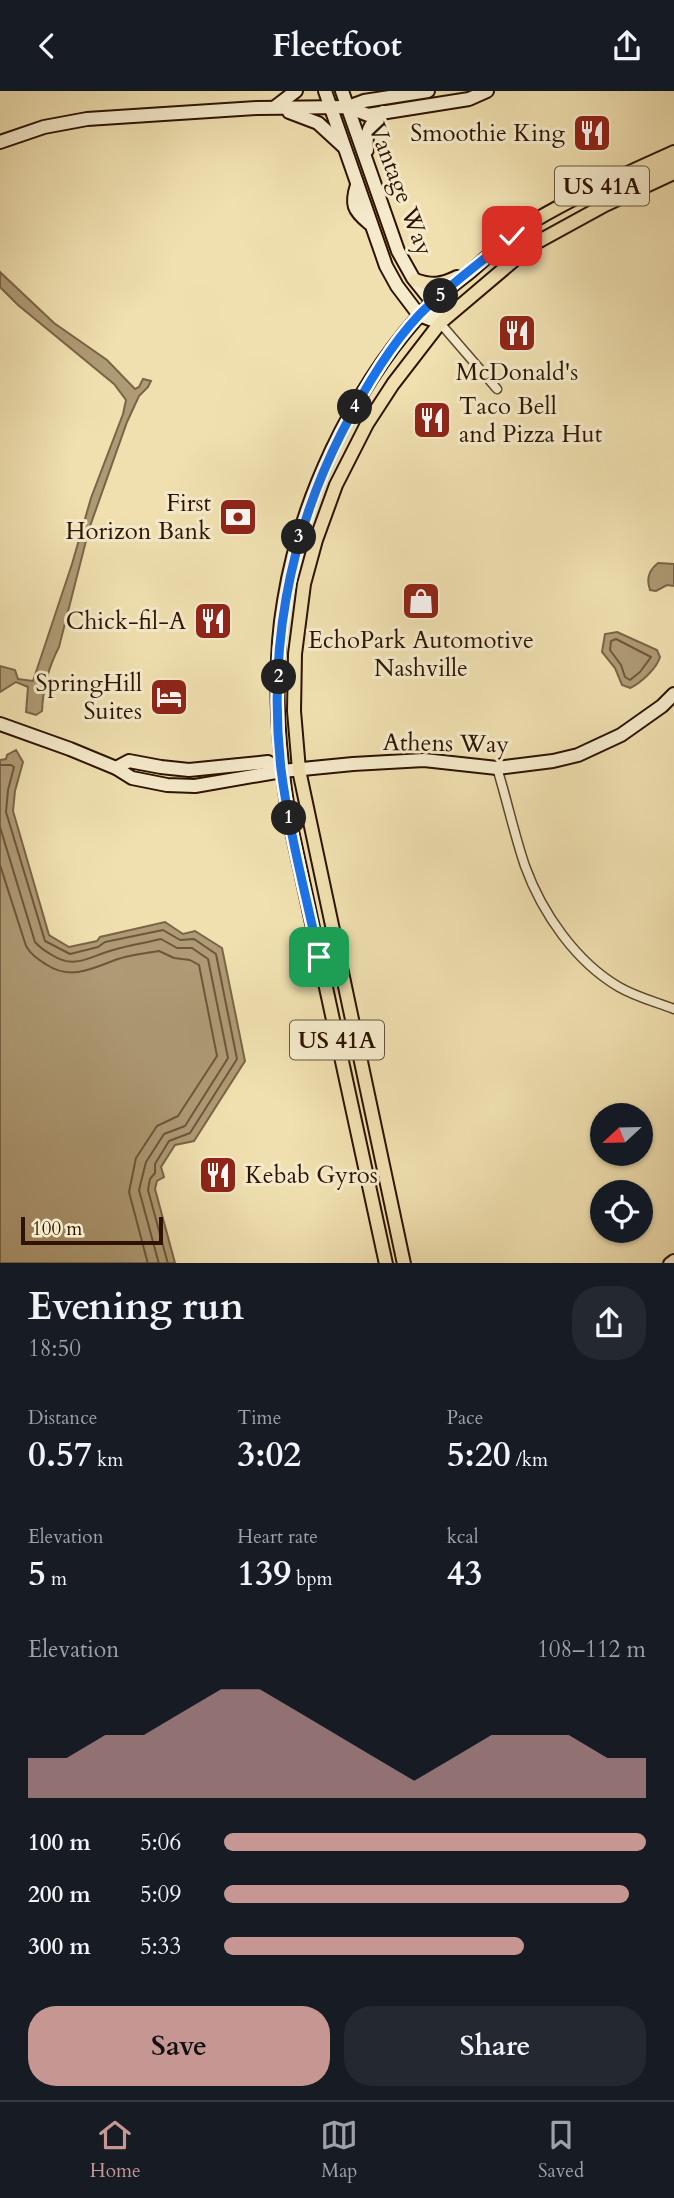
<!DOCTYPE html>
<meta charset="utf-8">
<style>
body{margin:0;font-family:Cardo,serif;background:#242831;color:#f1f3f6;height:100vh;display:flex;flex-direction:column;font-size:26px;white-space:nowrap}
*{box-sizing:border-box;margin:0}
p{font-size:23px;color:#9ea1a6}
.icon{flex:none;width:38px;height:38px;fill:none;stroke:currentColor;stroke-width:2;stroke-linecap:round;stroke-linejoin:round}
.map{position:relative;height:1172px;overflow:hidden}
.sheet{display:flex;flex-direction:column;background:#171b24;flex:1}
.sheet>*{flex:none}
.needle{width:46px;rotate:248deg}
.fabs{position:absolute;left:590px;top:1012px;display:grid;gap:14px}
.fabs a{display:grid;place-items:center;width:63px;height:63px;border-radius:50%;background:#171b24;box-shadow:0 2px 5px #0004;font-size:35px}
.scale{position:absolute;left:21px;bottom:18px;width:142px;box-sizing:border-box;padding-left:7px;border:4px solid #2d1300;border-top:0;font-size:19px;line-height:24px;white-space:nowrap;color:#2d1300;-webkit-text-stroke:5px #f5ebcc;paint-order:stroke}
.pin{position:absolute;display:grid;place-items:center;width:60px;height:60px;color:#fff;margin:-30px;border-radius:14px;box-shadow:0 4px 10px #0006}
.km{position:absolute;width:35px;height:35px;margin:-18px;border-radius:50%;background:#222;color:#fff;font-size:19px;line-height:35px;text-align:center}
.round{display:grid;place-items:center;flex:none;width:74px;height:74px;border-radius:28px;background:#242831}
.overview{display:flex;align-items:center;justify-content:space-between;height:119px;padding:0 28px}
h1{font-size:38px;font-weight:800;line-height:52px}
.figures{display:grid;grid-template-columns:repeat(3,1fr);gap:10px;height:119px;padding:7px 28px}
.figures div{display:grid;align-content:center}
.figures b{font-size:35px;font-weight:800}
.figures small{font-size:19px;font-weight:400}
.figures p{font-size:19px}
.chart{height:196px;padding:14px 28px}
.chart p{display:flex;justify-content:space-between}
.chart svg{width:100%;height:126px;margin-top:7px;fill:#c59692;opacity:.7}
.action{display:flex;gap:14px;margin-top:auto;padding:14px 28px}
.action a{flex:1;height:80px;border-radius:28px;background:#c59692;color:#111;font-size:28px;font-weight:800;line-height:80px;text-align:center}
.action a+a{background:#242831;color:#f1f3f6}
ul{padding:0 28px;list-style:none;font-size:23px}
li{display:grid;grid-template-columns:112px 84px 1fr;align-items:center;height:52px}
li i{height:18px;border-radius:9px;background:#c59692}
header{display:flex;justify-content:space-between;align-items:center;height:91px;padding:0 28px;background:#171b24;font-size:32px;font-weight:800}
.dock{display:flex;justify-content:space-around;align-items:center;height:98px;border-top:2px solid #363941;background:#171b24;font-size:19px;color:#9ea1a6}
.dock a{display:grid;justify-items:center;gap:4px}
.dock .current{color:#c59692}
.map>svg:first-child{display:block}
</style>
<header><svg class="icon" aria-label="back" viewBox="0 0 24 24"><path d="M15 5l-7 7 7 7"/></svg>Fleetfoot<svg class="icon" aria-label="share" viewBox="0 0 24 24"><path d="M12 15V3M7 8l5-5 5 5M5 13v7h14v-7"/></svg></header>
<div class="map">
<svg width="674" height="1173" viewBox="0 0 674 1173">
<rect width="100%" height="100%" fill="#f0e0b0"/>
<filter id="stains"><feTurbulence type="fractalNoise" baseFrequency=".00286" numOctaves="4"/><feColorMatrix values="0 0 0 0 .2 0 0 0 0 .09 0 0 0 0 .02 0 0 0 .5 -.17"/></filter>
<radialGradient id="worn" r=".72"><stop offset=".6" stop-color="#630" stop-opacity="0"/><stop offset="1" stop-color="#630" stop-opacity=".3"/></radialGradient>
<g fill="#ae9a74" stroke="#7a6446" stroke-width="2">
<path d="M0,181l54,51 53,37 28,29 4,-2 4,-8 8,2 -3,6 -9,9 -12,26 -38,107 -30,118c-11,21 -16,41 -17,64l-6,4 -10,-3 2,-25 -12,-5 -16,10v-26l15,4 3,9 15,2 39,-117 19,-66 32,-84 3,-14 -12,-16 -96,-79 -18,-18z"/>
<path d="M658,472l16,1v22l-7,-1 -11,6 -6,-1c-4,-11 -1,-20 8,-27z"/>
<path d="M617,541l40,18 3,7c-3,11 -19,26 -30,31l-8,-3 -7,-17 -13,-16 3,-18z"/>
<path d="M16,659l7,12 -8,29 -2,20 36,124 20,12 28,-6 3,-4 65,-15 18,12 12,-3 27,17 23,113 -51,80 -19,4 -14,22 3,10 -7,4 -2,8 20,74h-175v-503l6,-1 1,-4z"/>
</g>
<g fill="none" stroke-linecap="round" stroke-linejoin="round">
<g stroke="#6e563a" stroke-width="2">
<path d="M616,548l35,18 -11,15 -10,8 -5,-3 -4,-12 -11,-15 1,-9z"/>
<path d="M0,674h11l3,2 -6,23 -2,22 39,129 25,13 28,-7 7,-5 58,-12 17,10 14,-1 22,15 21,105 -47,74 -21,8 -14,23v9l-5,6 -2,11 20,74"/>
<path d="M0,736l35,115c5,6 10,9 17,13 23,15 38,1 61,-5 16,-5 32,-7 48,-11l16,9h15l16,11 20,99 -43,68 -21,8 -18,28 -7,28 20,74"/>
<path d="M0,774l26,81c5,9 12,13 21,19 23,15 45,4 68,-5 13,-5 30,-7 44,-9l15,7 16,2 9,5 18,91 -39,60 -21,10 -21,32 -7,34 19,72"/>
</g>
<defs>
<g id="street">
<path d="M440,232l57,66"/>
<path d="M497,677c10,32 17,66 28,98 17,47 51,96 94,121 17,10 37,15 55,22"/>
</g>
<g id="secondary">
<path d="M325,0l61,175 11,20 22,29 21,8"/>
<path d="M342,0l56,160 15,27 20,25 7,20"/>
<path d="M275,16l21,-16"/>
<path d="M348,16l16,-6 64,-10"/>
<path d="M289,21l29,11 25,23"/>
<path d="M0,51l44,-15 43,-8 170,-11 91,-1 20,8 101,-16 18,-8"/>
<path d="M367,59c-2,-17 3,-27 16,-38"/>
<path d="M357,94c-6,19 -4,25 12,38"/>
<path d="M0,633l70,25 46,19 16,10 35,7 28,1 87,-15 71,-7 71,-4 73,8 56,-7 25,-6 43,-20 41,-29 12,-12"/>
<path d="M116,677l13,-7 32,6 28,3 79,-8 14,9"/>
<path d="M670,1173l4,-3"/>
</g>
<g id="primary">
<path d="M631,95l43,-23"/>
<path d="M415,189c17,6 26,5 42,-3"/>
<path d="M386,1173l-97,-447c-11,-69 -17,-147 -5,-216 16,-100 67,-208 134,-284 15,-17 34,-31 52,-45 20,-17 39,-36 62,-50 45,-27 94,-48 142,-70"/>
<path d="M404,1173l-105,-494 -5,-59 1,-57 9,-70 12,-44 20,-55 31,-61 26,-40 47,-61 92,-78 73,-40 69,-32"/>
</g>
</defs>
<use href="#street" stroke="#5e462c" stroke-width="11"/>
<use href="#secondary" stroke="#2d1300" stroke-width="16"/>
<use href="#primary" stroke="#2d1300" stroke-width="16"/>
<use href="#street" stroke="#f5ebcc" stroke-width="8"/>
<use href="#secondary" stroke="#f5ebcc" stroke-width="12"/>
<use href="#primary" stroke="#f0e0b0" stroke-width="12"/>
</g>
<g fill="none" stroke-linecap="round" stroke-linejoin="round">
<defs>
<path id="route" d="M319,866c-13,-62 -30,-125 -38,-188 -13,-116 7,-230 60,-335 21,-41 46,-85 78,-119 28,-29 63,-53 93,-79"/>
</defs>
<use href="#route" stroke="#fff" stroke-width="14"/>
<use href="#route" stroke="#1a73e8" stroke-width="9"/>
</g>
<defs>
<symbol id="restaurant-square" viewBox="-11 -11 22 22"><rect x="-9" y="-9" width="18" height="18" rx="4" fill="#8f2418" stroke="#f5ebcc"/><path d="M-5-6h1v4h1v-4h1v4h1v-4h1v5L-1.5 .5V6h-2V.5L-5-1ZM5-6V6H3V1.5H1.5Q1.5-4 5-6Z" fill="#fff"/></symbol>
<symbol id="bank-square" viewBox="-11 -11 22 22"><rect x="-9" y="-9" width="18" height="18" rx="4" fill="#8f2418" stroke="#f5ebcc"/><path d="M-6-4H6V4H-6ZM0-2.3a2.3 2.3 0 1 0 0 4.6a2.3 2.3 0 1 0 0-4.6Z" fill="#fff"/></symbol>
<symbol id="shop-square" viewBox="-11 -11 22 22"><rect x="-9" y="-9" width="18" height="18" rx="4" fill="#8f2418" stroke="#f5ebcc"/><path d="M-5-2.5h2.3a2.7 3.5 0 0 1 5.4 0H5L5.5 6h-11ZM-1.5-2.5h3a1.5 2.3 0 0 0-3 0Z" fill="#fff"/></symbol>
<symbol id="hotel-square" viewBox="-11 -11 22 22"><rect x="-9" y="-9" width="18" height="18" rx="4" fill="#8f2418" stroke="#f5ebcc"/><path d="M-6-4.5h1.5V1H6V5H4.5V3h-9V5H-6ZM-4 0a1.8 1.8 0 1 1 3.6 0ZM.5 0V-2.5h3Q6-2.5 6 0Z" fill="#fff"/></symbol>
</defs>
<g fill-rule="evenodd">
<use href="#restaurant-square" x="570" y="20" width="44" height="44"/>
<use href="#restaurant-square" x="495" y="220" width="44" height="44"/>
<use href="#restaurant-square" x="410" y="307" width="44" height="44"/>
<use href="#bank-square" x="216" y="404" width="44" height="44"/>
<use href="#shop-square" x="399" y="488" width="44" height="44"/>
<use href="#restaurant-square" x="191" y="508" width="44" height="44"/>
<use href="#hotel-square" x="147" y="584" width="44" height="44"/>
<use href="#restaurant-square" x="196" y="1062" width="44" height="44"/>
</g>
<g text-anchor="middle" stroke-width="6" stroke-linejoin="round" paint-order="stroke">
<g fill="#f5ebcc" stroke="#69543d" stroke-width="2">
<rect x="555" y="75.5" width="94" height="39" rx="5"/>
<rect x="290" y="929.5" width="94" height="39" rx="5"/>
</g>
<g font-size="23" font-weight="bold" fill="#2d1300">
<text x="602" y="103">US 41A</text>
<text x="337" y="957">US 41A</text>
</g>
<g font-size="24" fill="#2d1300" stroke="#f5ebcc" text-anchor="end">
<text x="565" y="50">Smoothie King</text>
<text x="517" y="289" text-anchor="middle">McDonald's</text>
<text x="459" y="323" text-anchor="start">Taco Bell<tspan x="459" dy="28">and Pizza Hut</tspan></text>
<text x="211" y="420">First<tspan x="211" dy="28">Horizon Bank</tspan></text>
<text x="186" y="538">Chick-fil-A</text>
<text x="421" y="557" text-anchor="middle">EchoPark Automotive<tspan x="421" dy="28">Nashville</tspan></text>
<text x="142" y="600">SpringHill<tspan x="142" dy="28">Suites</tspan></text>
<text x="245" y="1092" text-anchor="start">Kebab Gyros</text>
</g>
<g font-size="24" fill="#2d1300" stroke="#f5ebcc">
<text transform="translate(401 98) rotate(69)" y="8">Vantage Way</text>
<text transform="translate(446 652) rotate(1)" y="8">Athens Way</text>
</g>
</g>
<rect width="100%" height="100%" filter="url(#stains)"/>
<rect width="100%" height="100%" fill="url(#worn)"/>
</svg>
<div class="fabs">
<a><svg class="needle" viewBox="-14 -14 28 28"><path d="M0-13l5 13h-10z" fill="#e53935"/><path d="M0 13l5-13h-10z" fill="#9ea1a6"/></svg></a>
<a><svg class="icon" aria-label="locate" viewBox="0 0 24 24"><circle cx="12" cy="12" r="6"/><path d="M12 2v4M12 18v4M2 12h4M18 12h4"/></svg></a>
</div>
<div class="scale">100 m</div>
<div class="pin" style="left:319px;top:866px;background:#1e9e55"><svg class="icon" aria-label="arrive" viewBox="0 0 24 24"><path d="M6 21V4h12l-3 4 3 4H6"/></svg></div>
<div class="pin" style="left:512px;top:145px;background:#d93025"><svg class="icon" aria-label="check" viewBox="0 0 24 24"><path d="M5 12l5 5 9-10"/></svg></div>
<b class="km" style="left:289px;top:727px">1</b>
<b class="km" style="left:279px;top:586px">2</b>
<b class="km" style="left:299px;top:446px">3</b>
<b class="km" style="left:355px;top:316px">4</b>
<b class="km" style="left:441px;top:205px">5</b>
</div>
<section class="sheet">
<div class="overview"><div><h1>Evening run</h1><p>18:50</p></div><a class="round"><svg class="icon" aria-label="share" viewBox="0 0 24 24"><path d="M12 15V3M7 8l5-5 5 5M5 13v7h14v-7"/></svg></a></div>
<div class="figures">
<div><p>Distance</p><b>0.57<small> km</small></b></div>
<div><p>Time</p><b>3:02</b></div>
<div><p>Pace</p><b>5:20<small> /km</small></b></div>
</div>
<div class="figures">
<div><p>Elevation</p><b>5<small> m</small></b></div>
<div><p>Heart rate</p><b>139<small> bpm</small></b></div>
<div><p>kcal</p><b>43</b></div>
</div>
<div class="chart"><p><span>Elevation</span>108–112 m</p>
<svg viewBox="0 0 160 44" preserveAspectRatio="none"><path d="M0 44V30L10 30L20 22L30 22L40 14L50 6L60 6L70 14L80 22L90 30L100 38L110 30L120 22L130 22L140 22L150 30L160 30V44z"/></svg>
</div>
<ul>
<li><b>100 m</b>5:06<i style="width:100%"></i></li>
<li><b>200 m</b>5:09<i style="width:96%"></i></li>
<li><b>300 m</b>5:33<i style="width:71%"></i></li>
</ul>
<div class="action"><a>Save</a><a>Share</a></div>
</section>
<nav class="dock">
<a class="current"><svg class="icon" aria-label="home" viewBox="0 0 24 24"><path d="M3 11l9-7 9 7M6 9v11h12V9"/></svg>Home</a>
<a><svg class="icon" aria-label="map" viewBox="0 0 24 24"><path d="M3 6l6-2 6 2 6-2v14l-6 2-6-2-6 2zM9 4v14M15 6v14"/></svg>Map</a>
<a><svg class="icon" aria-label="saved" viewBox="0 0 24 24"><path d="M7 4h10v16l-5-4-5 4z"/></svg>Saved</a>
</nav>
